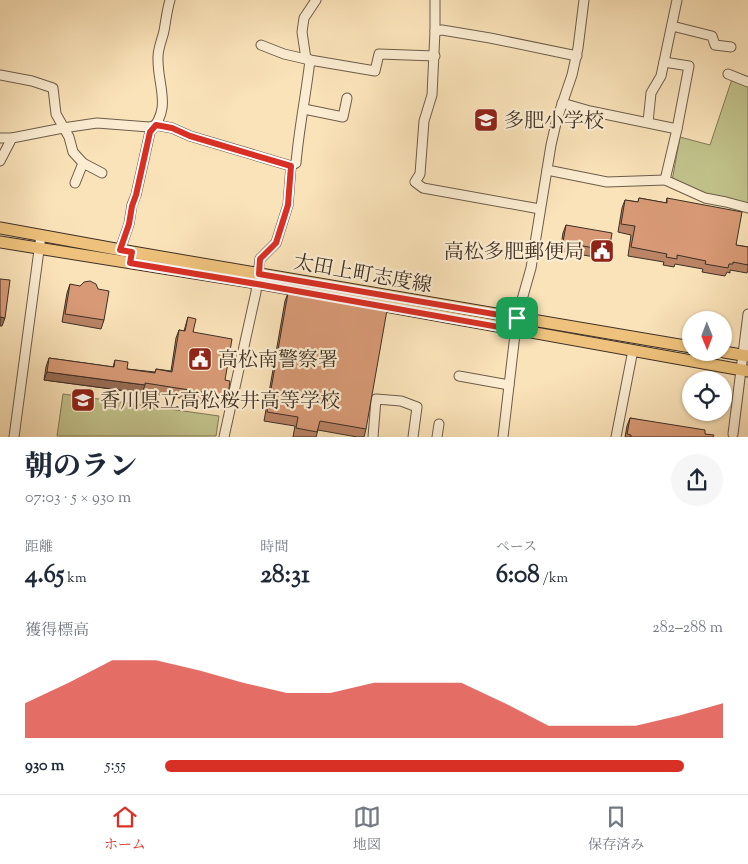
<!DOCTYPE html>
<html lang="ja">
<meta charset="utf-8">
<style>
body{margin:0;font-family:"Sorts Mill Goudy","Noto Serif JP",serif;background:#f6f6f7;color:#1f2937;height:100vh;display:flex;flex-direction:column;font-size:19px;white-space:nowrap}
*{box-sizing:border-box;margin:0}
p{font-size:16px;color:#747a83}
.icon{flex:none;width:28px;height:28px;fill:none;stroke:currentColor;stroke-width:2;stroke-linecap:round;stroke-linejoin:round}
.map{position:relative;height:437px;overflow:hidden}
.panel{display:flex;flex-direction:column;background:#fff;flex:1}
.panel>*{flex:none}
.needle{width:32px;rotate:179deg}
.controls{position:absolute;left:682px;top:311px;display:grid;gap:10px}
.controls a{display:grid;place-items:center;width:50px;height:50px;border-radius:50%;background:#fff;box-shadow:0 1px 4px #0004;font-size:25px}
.pin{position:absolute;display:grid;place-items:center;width:42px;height:42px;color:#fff;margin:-21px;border-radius:10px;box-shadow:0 2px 8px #0006}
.round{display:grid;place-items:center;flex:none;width:52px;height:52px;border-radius:26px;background:#f6f6f7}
.head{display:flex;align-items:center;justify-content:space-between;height:85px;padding:0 25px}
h1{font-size:28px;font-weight:800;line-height:38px}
.stats{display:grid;grid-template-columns:repeat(3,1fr);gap:8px;height:85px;padding:5px 25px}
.stats div{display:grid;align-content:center}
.stats b{font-size:25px;font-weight:800}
.stats small{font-size:14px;font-weight:400}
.stats p{font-size:14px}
.chart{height:140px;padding:10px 25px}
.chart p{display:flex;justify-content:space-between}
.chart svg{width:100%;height:90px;margin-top:5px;fill:#d93025;opacity:.7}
ul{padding:0 25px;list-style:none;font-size:16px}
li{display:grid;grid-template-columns:80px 60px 1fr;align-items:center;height:38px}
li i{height:12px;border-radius:6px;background:#d93025}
.tab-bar{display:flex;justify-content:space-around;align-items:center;height:70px;border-top:1px solid #e0e1e3;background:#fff;font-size:14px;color:#747a83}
.tab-bar a{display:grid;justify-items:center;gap:2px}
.tab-bar .active{color:#d93025}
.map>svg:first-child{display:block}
</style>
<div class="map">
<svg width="748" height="437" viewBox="0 0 748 437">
<rect width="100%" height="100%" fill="#fbe3b9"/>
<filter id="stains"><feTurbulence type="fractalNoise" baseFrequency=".004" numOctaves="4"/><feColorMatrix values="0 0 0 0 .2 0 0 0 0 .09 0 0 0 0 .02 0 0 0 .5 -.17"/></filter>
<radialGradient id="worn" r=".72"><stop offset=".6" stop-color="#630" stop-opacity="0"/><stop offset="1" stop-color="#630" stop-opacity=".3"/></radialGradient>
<g fill="#c2c38c" stroke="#807a58">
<path d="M732,79l16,6v119l-41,-8 -35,-15 8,-44 30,8z"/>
<path d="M63,394l156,22 -3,20h-159z"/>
</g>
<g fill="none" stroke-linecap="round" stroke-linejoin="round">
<defs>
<g id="minor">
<path d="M435,0v31"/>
<path d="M672,26l40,10 3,9 16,2"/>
<path d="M261,45l23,9 26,6"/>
<path d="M306,59l-4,-27 2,-14 12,-18"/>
<path d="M664,62l25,4 -12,63 -12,51 40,18 21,4 22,6"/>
<path d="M728,74l20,8"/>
<path d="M0,75l32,6 21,7 3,26 13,23 4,15 10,11 -8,20"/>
<path d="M562,103l28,8 87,18"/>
<path d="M304,109l39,8 4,-19"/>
<path d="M648,122l3,-29 10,-17 16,-76"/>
<path d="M0,138h12"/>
<path d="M0,161l12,-23 51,-10 34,-5 52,4 7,-2 16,3 18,8 101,30"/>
<path d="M83,163l19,10"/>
<path d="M547,170l60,12 58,-2"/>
<path d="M540,209l-117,-21 -8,-6 5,-8 4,-53 8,-26 3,-64 7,-1 48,8 87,18"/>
<path d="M120,250l9,-26 3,-19 4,-10 14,-63c23,-25 7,-46 8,-75 0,-9 4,-17 6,-26 2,-11 3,-21 6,-31"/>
<path d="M459,376l50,9"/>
<path d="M733,434l15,-120"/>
<path d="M14,437l27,-202"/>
<path d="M224,437l32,-145 4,-33 16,-16 12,-38 3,-39 5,-3c3,-35 10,-68 14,-103l65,11 4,-17 56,2"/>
<path d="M373,437l3,-38 25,2 16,6 -4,30"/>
<path d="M437,437l2,-13"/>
<path d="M503,437l14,-120 14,-49 20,-123 6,-26 15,-44 6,-27 6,-48"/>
<path d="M616,437l17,-87"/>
</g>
<g id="major">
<path d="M0,228l132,24 559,95"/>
<path d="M0,242l257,41 491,88"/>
<path d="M724,352l24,4"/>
</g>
</defs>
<use href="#minor" stroke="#6c5d4a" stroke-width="11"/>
<use href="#major" stroke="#3d3025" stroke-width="13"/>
<use href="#minor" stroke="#fcedd2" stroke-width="9"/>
<use href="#major" stroke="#eec27c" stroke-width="11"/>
</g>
<g fill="#ba8465" stroke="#3d3025">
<path d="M639,198l27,5 1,-5 69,47 12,2v23l-1,3 -17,-3v3l-3,-1 -2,4 -23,-4 1,-3 -28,-5 -1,3 -11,-2 1,-3 -36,-6 3,-21 -13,-3 4,-24 3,-8 13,2z"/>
<path d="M566,225l43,26 -3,8 -46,-8 3,-18z"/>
<path d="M70,284l34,36 -3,9 -39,-7 5,-29z"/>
<path d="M288,293l78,136 -2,8h-7l-39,-7 -2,7h-23l2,-11 -31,-5 21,-120z"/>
<path d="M188,317l5,15 32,48 3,16 -3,9 -83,-13v1l-98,-13 2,-13 3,-9 64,9 2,-7 12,9 28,3 1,-3 15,2 5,-33 3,-8 5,1z"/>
<path d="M630,418l75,16 8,3h-88l2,-11z"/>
</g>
<g fill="#976c53" stroke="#3d3025">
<path d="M0,317l5,1 -3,8h-2z"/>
<path d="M47,372l98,13 -3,8 -98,-13z"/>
</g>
<g fill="#d89a76" stroke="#3d3025">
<path d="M639,198l28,5v-5l75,14 -6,33 12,2v18l-15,-3v2h-4l-1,4 -23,-4 1,-3 -29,-6v4l-11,-2 1,-3 -36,-7 4,-21 -14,-2 4,-24 13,2z"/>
<path d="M566,225l46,8 -3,18 -46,-9z"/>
<path d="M0,279l10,1 -5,38 -5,-1z"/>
<path d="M90,281l6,3 2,5 11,2 -5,29 -39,-6 5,-30 10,2 4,-4z"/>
<path d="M288,293l99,17 -21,119 -46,-8 -3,11 -21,-4 2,-11 -31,-5z"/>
<path d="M188,317l8,2 -3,13 39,7 -7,41 5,1 -2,15 -83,-13v2l-98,-13 2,-14 65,9 1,-7 13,2 -1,7 28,4 1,-4 16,3 7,-42 6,1z"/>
<path d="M630,418l75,12v4l9,1 -1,2h-82v-2l-4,-1z"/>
</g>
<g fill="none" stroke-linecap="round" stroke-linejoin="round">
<defs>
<path id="route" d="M156,125l16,3 18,8 101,30 -3,39 -12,38 -16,16 -1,15 258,44 -1,12 -259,-46 -127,-21 2,-11 -12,-2 9,-26 3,-18 4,-11 14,-63z"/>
</defs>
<use href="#route" stroke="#fff" stroke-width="10"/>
<use href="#route" stroke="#d93025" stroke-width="6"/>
</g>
<defs>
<symbol id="school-square" viewBox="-11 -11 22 22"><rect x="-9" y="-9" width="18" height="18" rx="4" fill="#8f2418" stroke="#fcedd2"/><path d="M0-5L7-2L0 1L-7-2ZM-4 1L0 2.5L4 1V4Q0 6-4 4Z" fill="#fff"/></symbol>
<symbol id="civic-square" viewBox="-11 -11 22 22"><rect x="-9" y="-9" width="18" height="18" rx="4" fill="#8f2418" stroke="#fcedd2"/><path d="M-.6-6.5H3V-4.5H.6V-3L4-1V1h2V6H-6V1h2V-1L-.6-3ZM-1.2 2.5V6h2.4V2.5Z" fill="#fff"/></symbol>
</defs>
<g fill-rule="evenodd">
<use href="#school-square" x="472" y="106" width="28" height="28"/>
<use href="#civic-square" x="588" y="237" width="28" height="28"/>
<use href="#civic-square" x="186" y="345" width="28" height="28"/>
<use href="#school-square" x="69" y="386" width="28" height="28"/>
</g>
<g text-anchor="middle" stroke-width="4.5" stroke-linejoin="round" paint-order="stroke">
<g font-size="20" fill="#3d3025" stroke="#fcedd2" text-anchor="start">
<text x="504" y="127">多肥小学校</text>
<text x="584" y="258" text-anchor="end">高松多肥郵便局</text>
<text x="218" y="366">高松南警察署</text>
<text x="100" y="407">香川県立高松桜井高等学校</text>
</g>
<g font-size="20" fill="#3d3025" stroke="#fcedd2">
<text transform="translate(363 273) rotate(10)" y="7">太田上町志度線</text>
</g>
</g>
<rect width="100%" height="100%" filter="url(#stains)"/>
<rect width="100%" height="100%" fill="url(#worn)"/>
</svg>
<div class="controls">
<a><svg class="needle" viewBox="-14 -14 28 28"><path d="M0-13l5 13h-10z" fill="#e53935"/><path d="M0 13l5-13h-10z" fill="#747a83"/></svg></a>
<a><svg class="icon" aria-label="locate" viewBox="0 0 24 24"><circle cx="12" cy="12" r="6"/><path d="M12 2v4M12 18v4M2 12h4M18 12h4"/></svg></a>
</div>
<div class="pin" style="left:517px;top:318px;background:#1e9e55"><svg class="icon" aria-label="arrive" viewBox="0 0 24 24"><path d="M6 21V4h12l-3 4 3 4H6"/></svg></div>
</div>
<section class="panel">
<div class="head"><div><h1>朝のラン</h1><p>07:03 · 5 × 930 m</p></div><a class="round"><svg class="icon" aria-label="share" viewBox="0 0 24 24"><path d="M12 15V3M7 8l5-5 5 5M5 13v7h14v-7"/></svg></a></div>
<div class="stats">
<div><p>距離</p><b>4.65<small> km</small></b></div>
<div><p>時間</p><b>28:31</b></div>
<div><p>ペース</p><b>6:08<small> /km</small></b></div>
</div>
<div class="chart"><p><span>獲得標高</span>282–288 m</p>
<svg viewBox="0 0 160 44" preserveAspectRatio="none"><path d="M0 44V27L10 17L20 6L30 6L40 11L50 17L60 22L70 22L80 17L90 17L100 17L110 27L120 38L130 38L140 38L150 33L160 27V44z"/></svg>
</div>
<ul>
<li><b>930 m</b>5:55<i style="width:93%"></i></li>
</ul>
</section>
<nav class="tab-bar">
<a class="active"><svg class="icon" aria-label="home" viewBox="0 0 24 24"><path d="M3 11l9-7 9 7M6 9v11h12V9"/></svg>ホーム</a>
<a><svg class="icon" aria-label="map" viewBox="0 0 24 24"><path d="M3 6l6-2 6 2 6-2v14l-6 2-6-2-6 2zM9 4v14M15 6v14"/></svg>地図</a>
<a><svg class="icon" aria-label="saved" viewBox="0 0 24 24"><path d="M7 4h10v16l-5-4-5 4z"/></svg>保存済み</a>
</nav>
